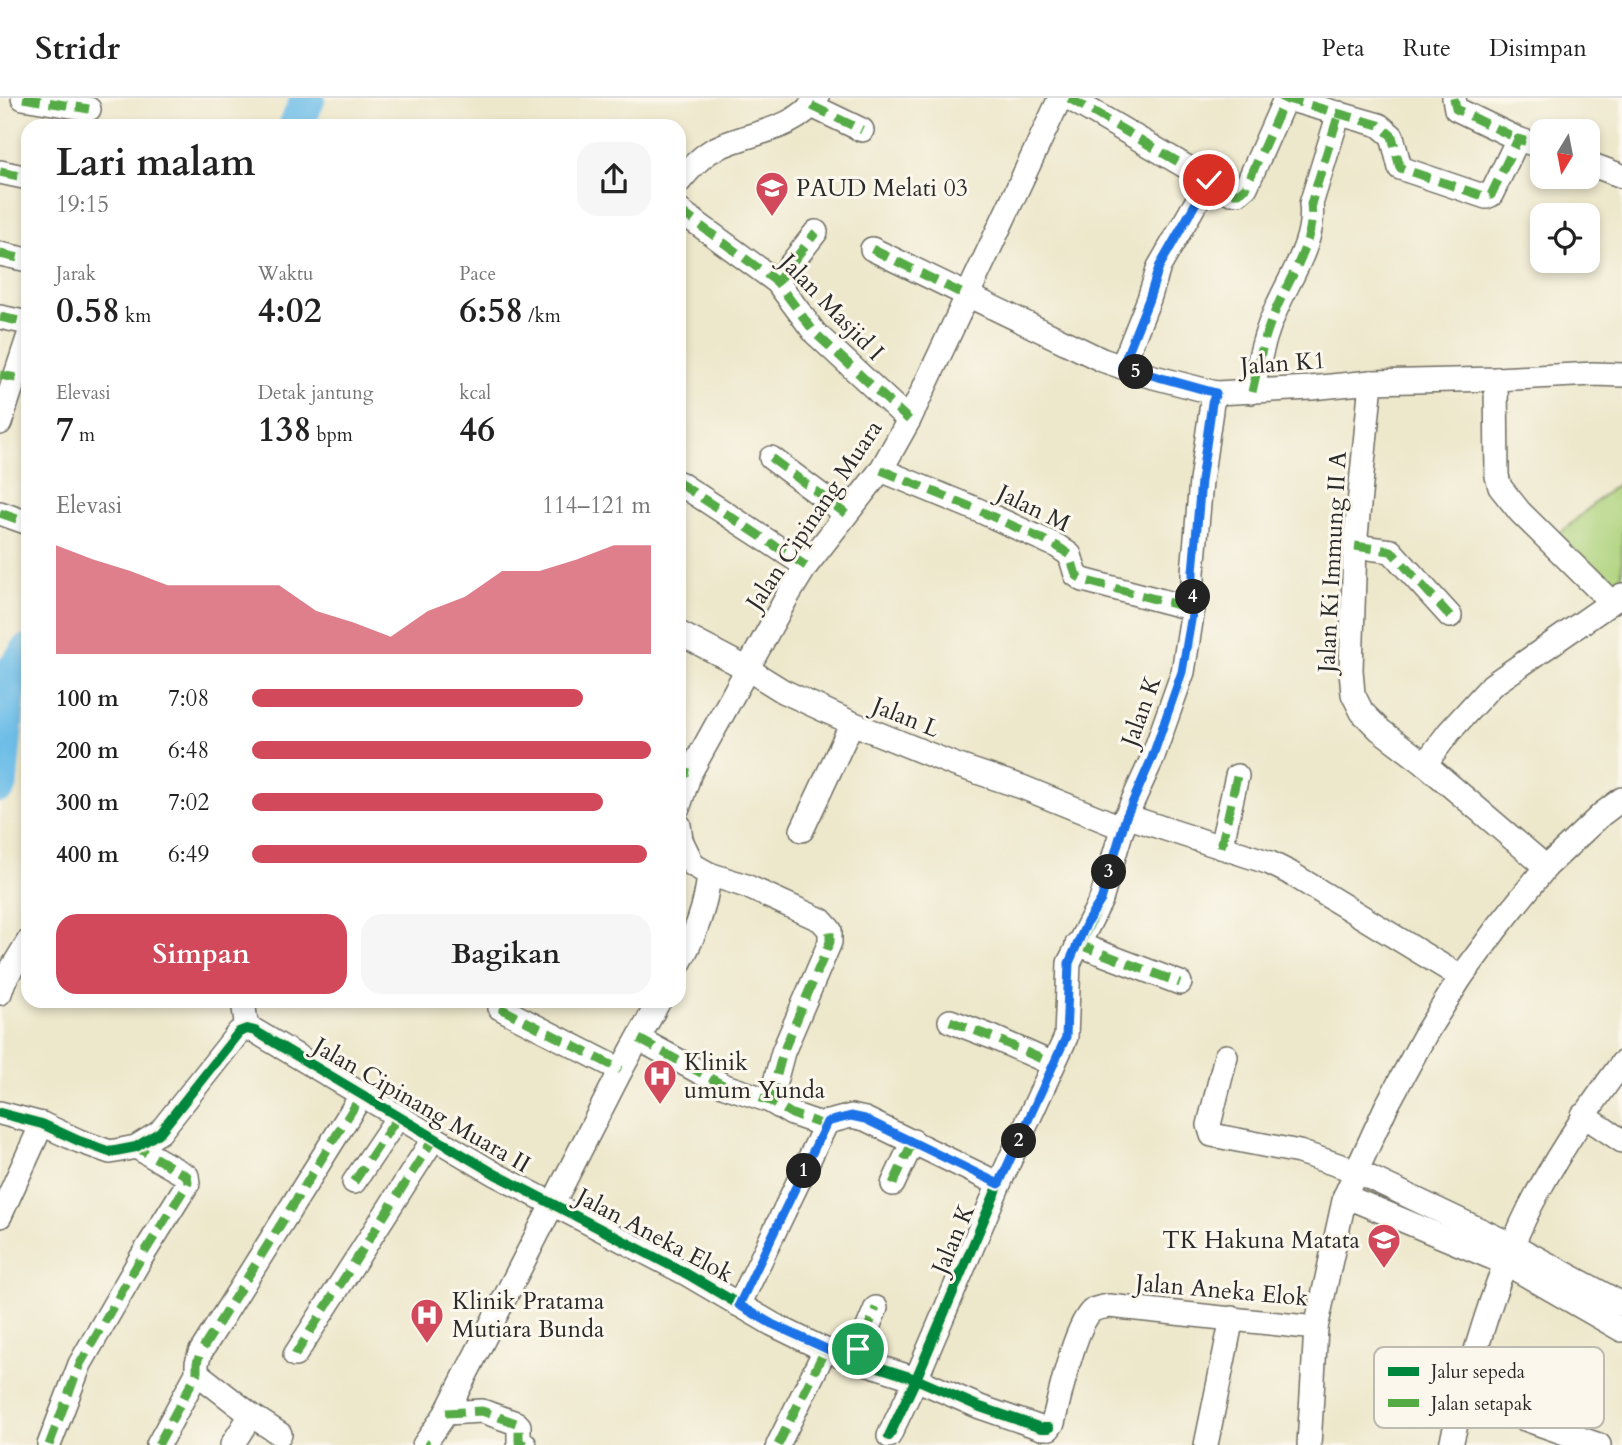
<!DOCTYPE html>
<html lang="id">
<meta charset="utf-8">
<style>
body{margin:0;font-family:Cardo,serif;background:#f6f6f6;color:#222;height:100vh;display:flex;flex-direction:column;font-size:26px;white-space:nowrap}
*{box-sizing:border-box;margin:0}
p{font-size:23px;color:#767676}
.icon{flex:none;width:38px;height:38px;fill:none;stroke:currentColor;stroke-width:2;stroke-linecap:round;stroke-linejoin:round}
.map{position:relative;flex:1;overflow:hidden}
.drawer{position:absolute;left:21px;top:21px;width:665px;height:889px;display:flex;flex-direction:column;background:#fff;border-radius:21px;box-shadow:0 4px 10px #0003}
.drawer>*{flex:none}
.needle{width:46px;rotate:190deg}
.tools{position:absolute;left:1530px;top:21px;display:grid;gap:14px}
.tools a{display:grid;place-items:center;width:70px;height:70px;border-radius:14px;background:#fff;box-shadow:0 4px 10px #0003;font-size:35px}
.pin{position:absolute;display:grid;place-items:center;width:60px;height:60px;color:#fff;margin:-30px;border:4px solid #fff;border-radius:50%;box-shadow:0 2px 7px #0007}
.km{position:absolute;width:35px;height:35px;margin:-18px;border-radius:50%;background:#222;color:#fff;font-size:19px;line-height:35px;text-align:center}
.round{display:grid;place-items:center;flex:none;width:74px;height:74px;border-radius:21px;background:#f6f6f6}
.headline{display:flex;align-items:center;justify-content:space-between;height:119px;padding:0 35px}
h1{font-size:38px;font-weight:600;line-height:52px}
.figures{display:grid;grid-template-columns:repeat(3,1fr);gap:10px;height:119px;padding:7px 35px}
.figures div{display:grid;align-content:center}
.figures b{font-size:35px;font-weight:600}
.figures small{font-size:19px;font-weight:400}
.figures p{font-size:19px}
.chart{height:196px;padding:14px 35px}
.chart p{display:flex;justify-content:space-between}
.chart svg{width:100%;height:126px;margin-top:7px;fill:#d1495b;opacity:.7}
.action{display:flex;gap:14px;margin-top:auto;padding:14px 35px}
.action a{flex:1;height:80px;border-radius:21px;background:#d1495b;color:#fff;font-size:28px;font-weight:600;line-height:80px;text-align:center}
.action a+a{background:#f6f6f6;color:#222}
ul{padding:0 35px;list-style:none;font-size:23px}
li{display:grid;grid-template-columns:112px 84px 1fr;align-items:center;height:52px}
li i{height:18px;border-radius:9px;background:#d1495b}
header{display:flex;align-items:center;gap:42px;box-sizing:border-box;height:98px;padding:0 35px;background:#fff;border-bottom:2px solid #e0e0e0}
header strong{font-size:33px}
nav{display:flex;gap:38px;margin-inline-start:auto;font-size:24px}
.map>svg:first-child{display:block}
</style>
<header>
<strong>Stridr</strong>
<nav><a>Peta</a><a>Rute</a><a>Disimpan</a></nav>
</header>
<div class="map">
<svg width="1622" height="1347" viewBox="0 0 1622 1347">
<rect width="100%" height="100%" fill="#fbf7ec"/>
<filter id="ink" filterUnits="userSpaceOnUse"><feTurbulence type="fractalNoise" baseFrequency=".0143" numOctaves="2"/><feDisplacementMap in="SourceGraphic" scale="14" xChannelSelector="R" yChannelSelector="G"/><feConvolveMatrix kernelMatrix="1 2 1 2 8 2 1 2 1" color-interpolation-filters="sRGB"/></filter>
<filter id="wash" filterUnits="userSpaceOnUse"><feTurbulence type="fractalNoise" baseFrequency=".00686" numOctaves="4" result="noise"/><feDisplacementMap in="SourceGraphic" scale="28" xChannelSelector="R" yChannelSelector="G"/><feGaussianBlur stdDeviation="1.57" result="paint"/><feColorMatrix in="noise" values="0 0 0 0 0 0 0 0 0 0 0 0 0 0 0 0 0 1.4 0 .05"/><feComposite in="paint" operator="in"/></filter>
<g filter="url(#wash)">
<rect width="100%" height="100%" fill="#ede7cb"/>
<path fill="#add27c" stroke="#6c7e54" stroke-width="2" d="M1622,385v99l-12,8 -53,-54 56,-49z"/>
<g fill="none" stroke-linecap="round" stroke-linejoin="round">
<g stroke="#6dbde8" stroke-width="35">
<path d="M296,28l12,-28"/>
<path d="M0,687l10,-110 18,-24"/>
</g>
</g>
</g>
<g filter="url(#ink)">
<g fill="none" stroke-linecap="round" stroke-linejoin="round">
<defs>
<g id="minor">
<path d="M23,0l66,11"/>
<path d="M1069,0l162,95h8l7,-6 39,-88"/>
<path d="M1284,0l95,27 13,11 8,32 86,29 5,-2 27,-56 24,8"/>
<path d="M1454,0l2,11 62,30"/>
<path d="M812,8l50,24"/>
<path d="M1587,65l35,13"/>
<path d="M0,74l28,6"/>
<path d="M679,84c9,-11 19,-23 32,-31 33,-19 83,-18 106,-53"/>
<path d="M679,112l98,72 38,51 94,87"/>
<path d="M872,151l230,111 44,15 70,18 95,-5 60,-6 125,-3 98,-5 28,1"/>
<path d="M0,156l28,6"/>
<path d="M777,184l39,-50"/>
<path d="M0,219l28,6"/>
<path d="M1122,269l27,-68 10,-32 50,-87"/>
<path d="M1496,281l1,97 3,11 20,25 90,89"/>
<path d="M1371,284l-16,164 -4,124 2,24 9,18 18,18 45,34 121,103"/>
<path d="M1252,294c6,-26 11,-53 22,-78 14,-35 42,-71 37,-110l28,-91"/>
<path d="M0,325l28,-85"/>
<path d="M771,360l75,56"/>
<path d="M881,372l97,40 79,36 13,9 6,20 7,5 110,29"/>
<path d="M679,385l127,83"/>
<path d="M0,415l28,10"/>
<path d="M1355,448l36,5 59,65"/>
<path d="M679,535l67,35 37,23 69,32 101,41 69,23 101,41"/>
<path d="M1425,666l24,-32 43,-47 130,-90"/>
<path d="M679,708l11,-33 97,-176 19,-31 75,-96 28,-50 151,-322"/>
<path d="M1126,718l144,47 20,10 171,104"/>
<path d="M679,727l2,15 12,25 16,9c-3,34 -14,61 -30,90"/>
<path d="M802,732l50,-107"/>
<path d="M1221,749l16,-71"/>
<path d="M709,776l37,12 75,34 9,10v12l-47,110 -13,49"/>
<path d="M1077,846l103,39"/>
<path d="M0,895l4,-12 24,-39"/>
<path d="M243,903l4,28"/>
<path d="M500,910l121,62"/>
<path d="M950,923l42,16 61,27"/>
<path d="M639,941l86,47 45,15 22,13 29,10 30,-8 14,3 134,65"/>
<path d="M1226,958l-17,69 3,10 87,17 57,19 158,75 108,58"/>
<path d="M0,1015l42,11 37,17 31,11 26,-5 24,-15 79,-100 8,-3 8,2 240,143 192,100 85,50 53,26 91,29 64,28 61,21h8"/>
<path d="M1583,1017l39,26"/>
<path d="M354,1084l44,-65"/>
<path d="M893,1086l20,-43"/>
<path d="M1345,1098l162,68 115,66"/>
<path d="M0,1118l42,-92"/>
<path d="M739,1207l88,-183"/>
<path d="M295,1257l139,-217"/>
<path d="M854,1263l22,-53"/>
<path d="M197,1275l54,42 -19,30"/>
<path d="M1462,1299l137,48"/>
<path d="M446,1315l36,-2 34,12 3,3v16l6,3"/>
<path d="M251,1317l29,19"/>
<path d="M1049,1330l4,-5c6,-23 22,-100 40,-113 4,-2 11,-3 16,-4l207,22"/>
<path d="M889,1338l27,-57 83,-195 67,-147 3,-74 32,-63 25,-84 26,-57 31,-87 10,-63v-37l8,-91 11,-78 4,-10"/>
<path d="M49,1347l31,-81 61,-106 47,-75 -1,-7 -51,-29"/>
<path d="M158,1347l39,-72v-10l3,-10 161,-257"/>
<path d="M424,1347l22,-32 175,-343 38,-69"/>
<path d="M778,1347l47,-95"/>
<path d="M1206,1347l26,-127"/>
<path d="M1309,1347l7,-117 29,-132 41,-89 40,-74 35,-56 36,-49 49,-61 56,-53 20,-15"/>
<path d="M1451,1347c18,-76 44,-168 79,-238 26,-51 58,-98 92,-144"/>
</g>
</defs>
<use href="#minor" stroke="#6f6d63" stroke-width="26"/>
<use href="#minor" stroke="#fff" stroke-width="23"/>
<g stroke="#54ab44" stroke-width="9" stroke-dasharray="18 9" stroke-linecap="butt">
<path d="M23,0l66,11"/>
<path d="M1069,0l162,95h8l7,-6 39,-88"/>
<path d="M1284,0l95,27 13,11 8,32 86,29 5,-2 27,-56 16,5"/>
<path d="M1454,0l2,11 62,30"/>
<path d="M812,8l50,24"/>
<path d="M0,74l28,6"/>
<path d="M679,112l98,72 38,51 94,87"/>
<path d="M872,151l93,46"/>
<path d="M0,156l28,6"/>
<path d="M777,184l39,-50"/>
<path d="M0,219l28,6"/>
<path d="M1122,269l27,-68 10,-32 50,-87"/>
<path d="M0,277l16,3"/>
<path d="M1252,294c6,-26 11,-53 22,-78 14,-35 42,-71 37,-110l28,-91"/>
<path d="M771,360l75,56"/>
<path d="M881,372l97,40 79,36 13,9 6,20 7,5 110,29"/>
<path d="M679,385l127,83"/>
<path d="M0,415l28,10"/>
<path d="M1355,448l36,5 59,65"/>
<path d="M679,673l11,2"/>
<path d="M1221,749l16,-71"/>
<path d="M1077,846l103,39"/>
<path d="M500,910l121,62"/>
<path d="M950,923l42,16 61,27"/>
<path d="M639,941l86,47 45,15 22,13 29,10 30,-8 14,3 134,65"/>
<path d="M770,1003l13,-49 47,-110v-12"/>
<path d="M354,1084l44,-65"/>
<path d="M893,1086l20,-43"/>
<path d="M739,1207l88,-183"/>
<path d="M295,1257l139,-217"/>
<path d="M854,1263l22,-53"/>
<path d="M446,1315l36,-2 34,12 3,3v16l6,3"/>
<path d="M425,1345l3,2"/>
<path d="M49,1347l31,-81 61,-106 47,-75 -1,-7 -51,-29"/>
<path d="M158,1347l39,-72v-10l3,-10 161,-257"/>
<path d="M778,1347l47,-95"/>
</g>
<defs>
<g id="cycleway">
<path d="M0,1015l42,11 37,17 31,11 26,-5 24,-15 79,-100 8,-3 8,2 240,143 192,100 85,50 53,26 91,29 64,28 61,21h8"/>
<path d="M889,1338l27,-57 83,-195 67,-147 3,-74 32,-63 25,-84 26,-57 31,-87 10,-63v-37l8,-91 11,-78 4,-10"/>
</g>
</defs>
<use href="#cycleway" stroke="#fbf7ec" stroke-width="15"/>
<use href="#cycleway" stroke="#00873e" stroke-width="10"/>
</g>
</g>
<g fill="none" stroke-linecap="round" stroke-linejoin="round" filter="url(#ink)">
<defs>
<path id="route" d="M858,1251l-5,12 -81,-37 -33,-19 88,-183 24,-6 14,3 134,65 67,-147 3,-74 18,-41 14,-22 25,-83 26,-59 30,-86 11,-63v-37l8,-91 11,-78 4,-10 -94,-26 27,-68 10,-32 50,-87"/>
</defs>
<use href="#route" stroke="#fff" stroke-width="14"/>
<use href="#route" stroke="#1a73e8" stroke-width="9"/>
</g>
<defs>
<symbol id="school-pin" viewBox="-11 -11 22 30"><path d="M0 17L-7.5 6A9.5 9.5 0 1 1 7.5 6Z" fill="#d1495b" stroke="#fbf7ec"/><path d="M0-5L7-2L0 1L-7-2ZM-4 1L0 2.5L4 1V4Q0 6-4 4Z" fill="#fff"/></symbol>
<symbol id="hospital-pin" viewBox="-11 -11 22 30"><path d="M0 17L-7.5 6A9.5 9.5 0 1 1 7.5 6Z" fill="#d1495b" stroke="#fbf7ec"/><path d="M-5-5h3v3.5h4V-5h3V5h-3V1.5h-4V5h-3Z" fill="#fff"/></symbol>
</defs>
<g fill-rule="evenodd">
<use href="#school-pin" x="753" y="71" width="38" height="52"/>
<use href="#hospital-pin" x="641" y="959" width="38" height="52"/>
<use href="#school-pin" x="1365" y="1123" width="38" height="52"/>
<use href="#hospital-pin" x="408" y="1198" width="38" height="52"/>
</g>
<g text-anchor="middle" stroke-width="6" stroke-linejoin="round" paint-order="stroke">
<g font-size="24" fill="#2b2b2b" stroke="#fbf7ec" text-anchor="start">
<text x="796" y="98">PAUD Melati 03</text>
<text x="684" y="972">Klinik<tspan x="684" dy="28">umum Yunda</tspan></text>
<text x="1360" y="1150" text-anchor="end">TK Hakuna Matata</text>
<text x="452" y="1211">Klinik Pratama<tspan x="452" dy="28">Mutiara Bunda</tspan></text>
</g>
<g font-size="24" fill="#2b2b2b" stroke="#fbf7ec">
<text transform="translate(832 209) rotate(46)" y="8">Jalan Masjid I</text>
<text transform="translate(1283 265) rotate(-4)" y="8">Jalan K1</text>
<text transform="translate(1034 410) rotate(26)" y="8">Jalan M</text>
<text transform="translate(814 417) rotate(-56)" y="8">Jalan Cipinang Muara</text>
<text transform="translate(1332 464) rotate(-87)" y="8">Jalan Ki Immung II A</text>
<text transform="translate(1141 613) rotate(-70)" y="8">Jalan K</text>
<text transform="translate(906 619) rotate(22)" y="8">Jalan L</text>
<text transform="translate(422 1007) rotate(30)" y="8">Jalan Cipinang Muara II</text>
<text transform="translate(655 1137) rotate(28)" y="8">Jalan Aneka Elok</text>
<text transform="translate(953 1141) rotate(-67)" y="8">Jalan K</text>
<text transform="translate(1222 1192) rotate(5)" y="8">Jalan Aneka Elok</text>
</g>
</g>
<rect x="1374" y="1249" width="230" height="81" rx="10" fill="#fbf7ec" stroke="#bdbab2" stroke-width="2"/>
<rect x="1388" y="1269" width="31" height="9" fill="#00873e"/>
<rect x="1388" y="1301" width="31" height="8" fill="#54ab44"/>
<g font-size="19" fill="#2b2b2b">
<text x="1431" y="1280">Jalur sepeda</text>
<text x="1431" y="1312">Jalan setapak</text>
</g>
</svg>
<div class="tools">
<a><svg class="needle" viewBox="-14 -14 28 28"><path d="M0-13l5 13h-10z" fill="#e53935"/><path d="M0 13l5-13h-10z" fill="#767676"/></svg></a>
<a><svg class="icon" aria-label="locate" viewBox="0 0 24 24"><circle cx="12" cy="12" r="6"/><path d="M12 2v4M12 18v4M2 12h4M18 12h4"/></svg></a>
</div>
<div class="pin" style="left:858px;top:1251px;background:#1e9e55"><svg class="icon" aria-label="arrive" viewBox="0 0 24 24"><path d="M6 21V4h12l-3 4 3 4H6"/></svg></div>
<div class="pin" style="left:1209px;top:82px;background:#d93025"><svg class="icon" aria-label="check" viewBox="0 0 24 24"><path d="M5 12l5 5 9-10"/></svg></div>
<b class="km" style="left:804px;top:1073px">1</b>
<b class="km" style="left:1019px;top:1043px">2</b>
<b class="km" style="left:1109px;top:774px">3</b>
<b class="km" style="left:1193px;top:499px">4</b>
<b class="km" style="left:1136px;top:274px">5</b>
<section class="drawer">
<div class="headline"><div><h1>Lari malam</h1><p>19:15</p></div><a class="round"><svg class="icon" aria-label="share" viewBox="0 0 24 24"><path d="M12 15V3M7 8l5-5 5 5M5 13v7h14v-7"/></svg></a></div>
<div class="figures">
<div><p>Jarak</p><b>0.58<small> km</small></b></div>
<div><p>Waktu</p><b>4:02</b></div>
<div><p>Pace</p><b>6:58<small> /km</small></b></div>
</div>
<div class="figures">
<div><p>Elevasi</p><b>7<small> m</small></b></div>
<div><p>Detak jantung</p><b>138<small> bpm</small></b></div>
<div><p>kcal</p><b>46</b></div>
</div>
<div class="chart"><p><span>Elevasi</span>114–121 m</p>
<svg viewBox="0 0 160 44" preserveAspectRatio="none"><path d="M0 44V6L10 11L20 15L30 20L40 20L50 20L60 20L70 29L80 33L90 38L100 29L110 24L120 15L130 15L140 11L150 6L160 6V44z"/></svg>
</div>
<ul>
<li><b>100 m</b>7:08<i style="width:83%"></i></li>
<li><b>200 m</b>6:48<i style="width:100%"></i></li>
<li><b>300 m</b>7:02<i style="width:88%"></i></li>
<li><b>400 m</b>6:49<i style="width:99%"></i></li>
</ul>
<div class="action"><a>Simpan</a><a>Bagikan</a></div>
</section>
</div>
